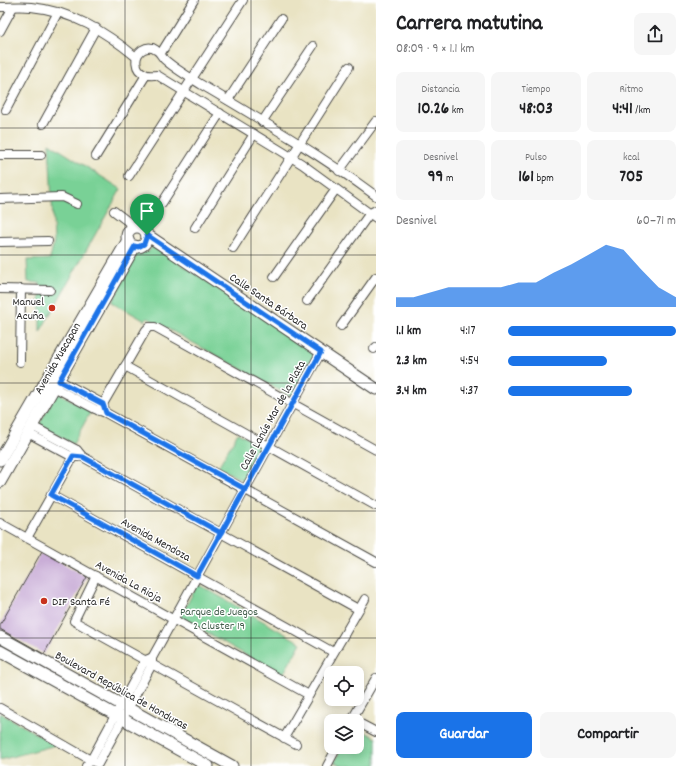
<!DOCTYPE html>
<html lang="es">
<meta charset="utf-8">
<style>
body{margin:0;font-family:Dekko,sans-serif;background:#f6f6f6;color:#202124;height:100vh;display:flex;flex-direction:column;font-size:15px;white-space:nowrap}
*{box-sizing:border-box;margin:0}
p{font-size:13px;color:#757577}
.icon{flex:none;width:22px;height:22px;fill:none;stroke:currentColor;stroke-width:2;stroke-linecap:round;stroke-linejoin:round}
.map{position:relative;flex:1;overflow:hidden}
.sheet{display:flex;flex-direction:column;background:#fff;width:320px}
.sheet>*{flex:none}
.buttons{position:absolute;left:324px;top:666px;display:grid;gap:8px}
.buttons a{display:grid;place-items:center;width:40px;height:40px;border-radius:8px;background:#fff;box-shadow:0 2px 10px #0003;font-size:20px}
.pin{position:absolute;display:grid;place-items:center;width:34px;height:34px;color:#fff;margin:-41px -17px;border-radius:50% 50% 50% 0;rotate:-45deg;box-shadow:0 0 4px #0007}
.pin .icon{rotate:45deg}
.round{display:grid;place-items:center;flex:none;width:42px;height:42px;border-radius:8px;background:#f6f6f6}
.headline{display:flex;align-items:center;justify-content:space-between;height:68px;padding:0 20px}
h1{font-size:22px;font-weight:800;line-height:30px}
.stats{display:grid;grid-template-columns:repeat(3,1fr);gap:6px;height:68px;padding:4px 20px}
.stats div{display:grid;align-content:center;border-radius:8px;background:#f6f6f6;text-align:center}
.stats b{font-size:17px;font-weight:800}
.stats small{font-size:11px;font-weight:400}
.stats p{font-size:11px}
.chart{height:112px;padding:8px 20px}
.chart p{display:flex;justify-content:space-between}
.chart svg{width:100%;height:72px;margin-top:4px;fill:#1a73e8;opacity:.7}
.button{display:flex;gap:8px;margin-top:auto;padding:8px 20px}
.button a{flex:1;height:46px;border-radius:8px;background:#1a73e8;color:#fff;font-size:16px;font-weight:800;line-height:46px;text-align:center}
.button a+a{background:#f6f6f6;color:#202124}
ul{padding:0 20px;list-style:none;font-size:13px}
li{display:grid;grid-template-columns:64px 48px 1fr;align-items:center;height:30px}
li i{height:10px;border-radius:5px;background:#1a73e8}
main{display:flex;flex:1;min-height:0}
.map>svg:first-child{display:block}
</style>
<main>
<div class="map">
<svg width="376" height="766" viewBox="0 0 376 766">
<rect width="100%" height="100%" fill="#fff"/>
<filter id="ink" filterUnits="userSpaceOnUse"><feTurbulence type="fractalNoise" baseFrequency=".025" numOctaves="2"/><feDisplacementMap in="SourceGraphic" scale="8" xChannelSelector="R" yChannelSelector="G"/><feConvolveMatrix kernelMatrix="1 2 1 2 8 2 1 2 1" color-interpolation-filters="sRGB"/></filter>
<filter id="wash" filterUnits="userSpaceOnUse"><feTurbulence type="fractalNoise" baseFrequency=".012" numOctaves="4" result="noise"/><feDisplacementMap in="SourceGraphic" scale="16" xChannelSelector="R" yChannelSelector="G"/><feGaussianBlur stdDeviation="0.9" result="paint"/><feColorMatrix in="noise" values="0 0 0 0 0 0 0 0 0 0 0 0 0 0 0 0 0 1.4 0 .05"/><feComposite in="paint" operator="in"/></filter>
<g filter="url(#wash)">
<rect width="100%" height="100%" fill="#e9e3c3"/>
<g fill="#79d196" stroke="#527e60">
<path d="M49,143l72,46 -81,143v-49l-12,-1 -1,-22 23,-1 4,-18z"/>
<path d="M153,246l163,106 -24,45 -144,-79 -3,3 -33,-19 26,-50h10z"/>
<path d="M57,392l34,19 -18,33 -34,-19z"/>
<path d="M238,433l25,14 -19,34 -26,-14z"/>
<path d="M198,584l103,59 -19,33 -102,-59z"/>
<path d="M0,713l56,32 -56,15z"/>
<path d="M357,727l19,11v28h-34l-8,-4 8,-15h15z"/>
</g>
<g id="blocks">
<path fill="#c9add7" d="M42,551l45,26 -43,77 -44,-25v-4z"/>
</g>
</g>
<g filter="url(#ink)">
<use href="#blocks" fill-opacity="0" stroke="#484742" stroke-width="1"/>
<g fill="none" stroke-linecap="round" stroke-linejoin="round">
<defs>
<g id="minor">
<path d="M0,7c10,0 21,-1 31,0 41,4 75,25 105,50"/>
<path d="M0,31l13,-24"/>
<path d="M161,53l33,-53"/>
<path d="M228,100l53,-81"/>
<path d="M6,110l52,-98"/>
<path d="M262,122l51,-76"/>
<path d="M43,124l53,-96"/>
<path d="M0,155h41"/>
<path d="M96,156l50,-81"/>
<path d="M339,171l37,-50"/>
<path d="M129,176l114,-176"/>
<path d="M376,196c-55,-41 -115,-76 -174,-111 -13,-8 -27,-16 -38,-26 -3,-3 -4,-7 -8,-9 -4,-3 -9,-3 -14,0 -8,6 -8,20 3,24 3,2 8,1 12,1l126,77 19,12 74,54"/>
<path d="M0,199l62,-2 15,7"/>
<path d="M162,203l58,-90"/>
<path d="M114,211l21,16"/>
<path d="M195,228l59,-94"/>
<path d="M0,242l48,-1"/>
<path d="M233,248l116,-181"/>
<path d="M274,277l62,-88"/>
<path d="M0,289l50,1"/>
<path d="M307,301l63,-88 6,-3"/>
<path d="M341,326l35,-49"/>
<path d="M374,349l2,-2"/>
<path d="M20,362l1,-73"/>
<path d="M125,366l251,140"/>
<path d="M55,378l48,26 1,4"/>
<path d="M50,385l45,24 11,4 270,149"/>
<path d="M99,411l47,-81 3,-3h6l221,123"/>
<path d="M32,426l45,24 6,7 275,152"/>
<path d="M28,433l41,22 9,2"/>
<path d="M51,495l282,157"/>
<path d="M0,523l309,172"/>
<path d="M27,538l50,-88"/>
<path d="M96,576l-22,45 222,123"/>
<path d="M0,708l94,54"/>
<path d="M351,721l25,-43"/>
<path d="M357,722l19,10"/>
<path d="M284,738l81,-139"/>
<path d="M98,764l52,-96 2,-5v-5l169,-306"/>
<path d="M86,766l5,-6 52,-96 3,-4 5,-2"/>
<path d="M327,766l10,-19"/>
</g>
<g id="tertiary">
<circle cx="137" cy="237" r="10"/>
<path d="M147,235l229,154"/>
<path d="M0,460l128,-220"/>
<path d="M0,482l135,-236"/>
<path d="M0,637l232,129"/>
<path d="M0,651l208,115"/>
</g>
</defs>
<use href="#minor" stroke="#484742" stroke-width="10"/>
<use href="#tertiary" stroke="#484742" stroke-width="13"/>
<use href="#minor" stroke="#fff" stroke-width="8"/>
<use href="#tertiary" stroke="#fff" stroke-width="11"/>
</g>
</g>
<g fill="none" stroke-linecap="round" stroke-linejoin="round" filter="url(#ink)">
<defs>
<path id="route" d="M147,235l174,117 -100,181 -138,-76 -10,-1 -22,39 146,81 48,-87 -139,-76 -3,-9 -44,-23 76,-135 3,1 6,-3 3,-9"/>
</defs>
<use href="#route" stroke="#fff" stroke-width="8"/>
<use href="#route" stroke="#1a73e8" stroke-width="5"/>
</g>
<path fill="none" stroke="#2b2b2b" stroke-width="1" stroke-opacity="0.55" d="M125,0v766M251,0v766M0,128h376M0,255h376M0,383h376M0,511h376M0,638h376"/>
<g fill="#c8321e" stroke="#fff" stroke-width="1.5">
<circle cx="52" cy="308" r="4"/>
<circle cx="44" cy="601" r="4"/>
</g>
<g text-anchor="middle" stroke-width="3" stroke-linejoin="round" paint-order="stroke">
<g font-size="12" fill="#2b2b2b" stroke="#fff" text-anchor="end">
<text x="44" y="305">Manuel<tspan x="44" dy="14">Acuña</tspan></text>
<text x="52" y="605" text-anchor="start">DIF Santa Fé</text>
</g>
<g font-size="12" fill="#2b2b2b" stroke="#fff">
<text transform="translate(269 301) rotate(34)" y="4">Calle Santa Bárbara</text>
<text transform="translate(57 358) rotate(-60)" y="4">Avenida Yuscapan</text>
<text transform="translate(272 415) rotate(-61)" y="4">Calle Lanús Mar de la Plata</text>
<text transform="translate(156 539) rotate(29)" y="4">Avenida Mendoza</text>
<text transform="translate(129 581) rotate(29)" y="4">Avenida La Rioja</text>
<text transform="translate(122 690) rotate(29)" y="4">Boulevard República de Honduras</text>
</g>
<g font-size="12" fill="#425d4b" stroke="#fff">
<text x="219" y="615">Parque de Juegos<tspan x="219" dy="14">2 Cluster 19</tspan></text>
</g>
</g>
</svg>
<div class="buttons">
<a><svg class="icon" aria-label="locate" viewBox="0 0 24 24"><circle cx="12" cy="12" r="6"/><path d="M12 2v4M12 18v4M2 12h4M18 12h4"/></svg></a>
<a><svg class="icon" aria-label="layers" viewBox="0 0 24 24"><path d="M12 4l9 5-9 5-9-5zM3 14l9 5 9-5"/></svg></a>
</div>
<div class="pin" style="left:147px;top:235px;background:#1e9e55"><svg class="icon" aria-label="arrive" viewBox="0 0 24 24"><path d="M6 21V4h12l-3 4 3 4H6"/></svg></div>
</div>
<section class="sheet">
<div class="headline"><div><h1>Carrera matutina</h1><p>08:09 · 9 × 1.1 km</p></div><a class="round"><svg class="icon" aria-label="share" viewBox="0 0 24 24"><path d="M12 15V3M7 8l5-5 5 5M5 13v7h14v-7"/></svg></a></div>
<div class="stats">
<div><p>Distancia</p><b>10.26<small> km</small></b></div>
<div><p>Tiempo</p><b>48:03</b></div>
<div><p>Ritmo</p><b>4:41<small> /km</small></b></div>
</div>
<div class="stats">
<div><p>Desnivel</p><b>99<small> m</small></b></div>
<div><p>Pulso</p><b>161<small> bpm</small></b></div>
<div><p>kcal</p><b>705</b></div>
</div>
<div class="chart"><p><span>Desnivel</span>60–71 m</p>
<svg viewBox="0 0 160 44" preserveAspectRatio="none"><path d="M0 44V38L10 38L20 35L30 32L40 32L50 32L60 32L70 29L80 29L90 23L100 18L110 12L120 6L130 9L140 21L150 32L160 38V44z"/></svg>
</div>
<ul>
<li><b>1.1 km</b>4:17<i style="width:100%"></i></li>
<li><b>2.3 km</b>4:54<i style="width:59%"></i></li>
<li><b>3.4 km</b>4:37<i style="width:74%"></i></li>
</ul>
<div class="button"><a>Guardar</a><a>Compartir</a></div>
</section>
</main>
